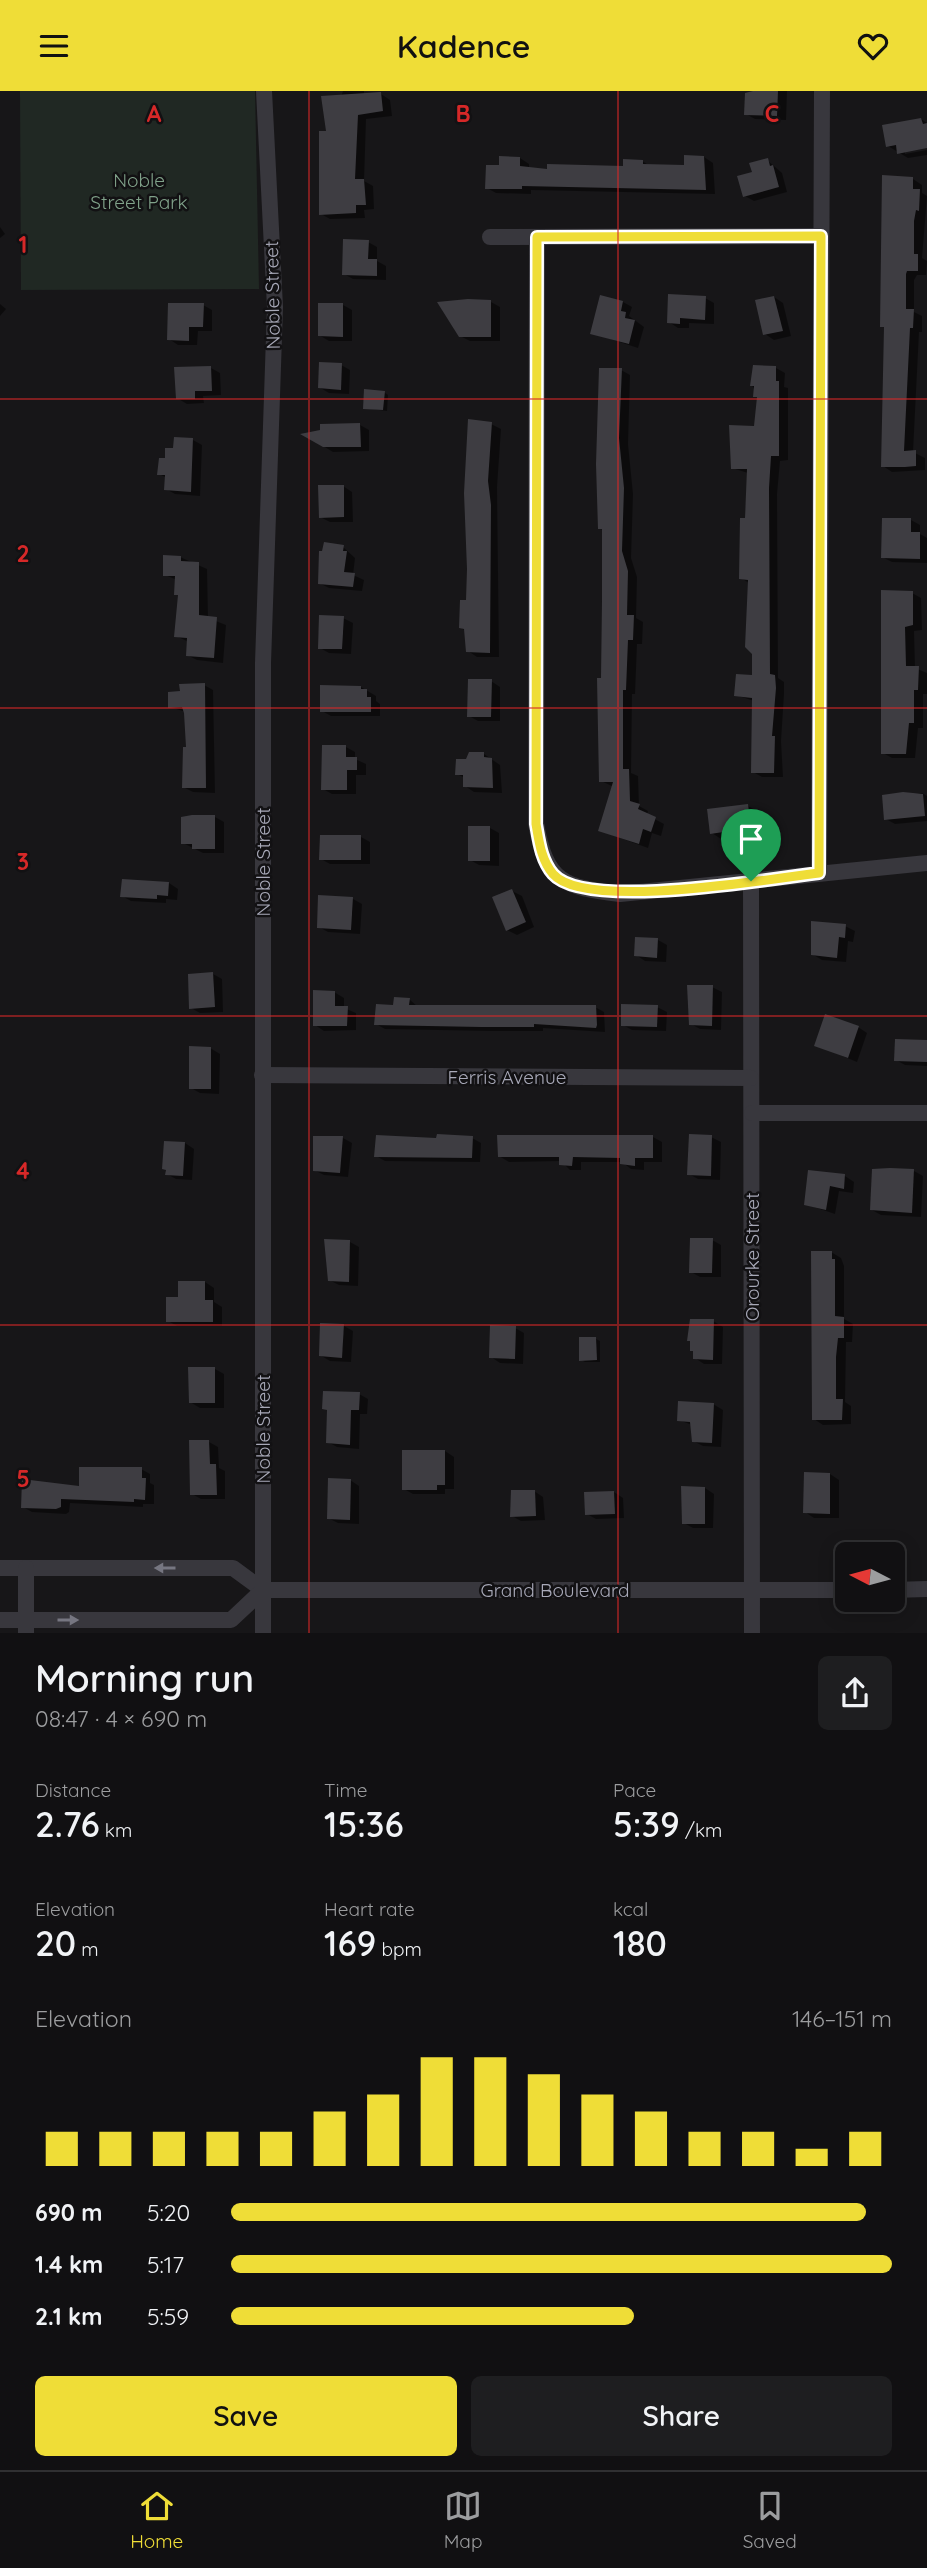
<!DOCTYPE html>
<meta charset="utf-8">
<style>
body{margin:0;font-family:Quicksand,sans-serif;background:#1e1e20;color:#f1f3f6;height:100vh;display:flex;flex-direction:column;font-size:26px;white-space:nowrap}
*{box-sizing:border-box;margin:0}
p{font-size:23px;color:#9c9d9f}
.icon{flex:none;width:38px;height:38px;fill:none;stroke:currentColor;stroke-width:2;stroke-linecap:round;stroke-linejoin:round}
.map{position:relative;height:1542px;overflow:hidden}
.drawer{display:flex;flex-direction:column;background:#111012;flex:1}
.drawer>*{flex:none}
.needle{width:46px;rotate:276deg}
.fabs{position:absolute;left:835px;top:1451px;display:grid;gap:14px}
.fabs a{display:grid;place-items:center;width:70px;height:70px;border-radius:10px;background:#111012;box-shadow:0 4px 18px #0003,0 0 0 2px #303032;font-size:35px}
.pin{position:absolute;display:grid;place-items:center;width:60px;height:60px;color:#fff;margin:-72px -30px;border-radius:50% 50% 50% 0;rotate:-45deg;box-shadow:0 0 7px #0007}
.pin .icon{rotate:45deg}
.round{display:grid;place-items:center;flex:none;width:74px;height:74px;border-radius:10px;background:#1e1e20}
.headline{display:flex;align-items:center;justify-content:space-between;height:119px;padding:0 35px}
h1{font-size:38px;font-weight:600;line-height:52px}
.metrics{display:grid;grid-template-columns:repeat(3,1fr);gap:10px;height:119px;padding:7px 35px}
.metrics div{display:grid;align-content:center}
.metrics b{font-size:35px;font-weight:600}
.metrics small{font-size:19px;font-weight:400}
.metrics p{font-size:19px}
.chart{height:196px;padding:14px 35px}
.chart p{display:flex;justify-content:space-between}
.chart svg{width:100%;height:126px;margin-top:7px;stroke:#efdd37;stroke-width:6}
.cta{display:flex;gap:14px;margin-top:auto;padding:14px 35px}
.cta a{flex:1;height:80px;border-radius:10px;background:#efdd37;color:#111;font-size:28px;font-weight:600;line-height:80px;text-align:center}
.cta a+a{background:#1e1e20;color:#f1f3f6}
ul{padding:0 35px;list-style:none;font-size:23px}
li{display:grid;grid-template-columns:112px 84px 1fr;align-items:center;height:52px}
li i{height:18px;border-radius:9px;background:#efdd37}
header{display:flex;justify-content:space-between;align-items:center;height:91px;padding:0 35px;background:#efdd37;color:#111;font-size:32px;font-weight:600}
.tab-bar{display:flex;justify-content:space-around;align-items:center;height:98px;border-top:2px solid #303032;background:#111012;font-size:19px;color:#9c9d9f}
.tab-bar a{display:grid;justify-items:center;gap:4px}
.tab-bar .active{color:#efdd37}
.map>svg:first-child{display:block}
</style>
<header><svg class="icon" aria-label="menu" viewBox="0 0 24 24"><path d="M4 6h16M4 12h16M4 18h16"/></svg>Kadence<svg class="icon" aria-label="heart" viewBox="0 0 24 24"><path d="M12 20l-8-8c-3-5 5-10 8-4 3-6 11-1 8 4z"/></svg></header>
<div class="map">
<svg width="927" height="1543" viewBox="0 0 927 1543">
<rect width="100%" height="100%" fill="#171618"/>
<path fill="#202823" d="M20,0h235l4,198 -238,1z"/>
<g fill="#0007">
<path d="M343,0h21v5l17,-2 9,6 2,16 -26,3 -2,62 9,5 1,23 -10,1 1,8 -35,1 -9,-5 7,-81z"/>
<path d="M755,0h32l-1,29 -31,-1 -9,-5z"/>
<path d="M921,28l6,4v24l-22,4v3l22,-4v5l-19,3 -20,-12z"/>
<path d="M704,66l9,6 2,31 -184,-4v4l-35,-1 -9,-5 14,-21 19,-9 9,6v5l20,2 75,-3 18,-7 8,5h35z"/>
<path d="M767,69l15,13 5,19 -33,9 -9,-5 9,-22z"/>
<path d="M913,88l9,6v8l5,3 -5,62 5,3 -1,14h-9l-3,5v32l8,4v16h-3l-6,120 12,6v12l-33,2 -9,-6 3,-138 -4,-2z"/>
<path d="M0,136l5,7 -5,4z"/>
<path d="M368,151l9,5v14l9,5v14l-33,-1 -9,-5z"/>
<path d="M774,206l9,6 8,33 -17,4 -9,-6z"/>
<path d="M705,207l9,5v21l-25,-1v5h-11l-9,-6z"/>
<path d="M491,211l9,5v34h-30l-10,-5z"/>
<path d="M623,211l9,5 -3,9 15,11 -6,21 -46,-15z"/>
<path d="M0,213l6,5 -6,7z"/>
<path d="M203,214l9,5v21h-14l-1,14h-19l-9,-6z"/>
<path d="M343,214l9,5v31h-23l-10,-6z"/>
<path d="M341,274l9,5 -1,24 -20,-1 -10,-6z"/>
<path d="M211,277l9,5 1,22 -18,1 1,7 -17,1 -10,-6z"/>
<path d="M776,277l9,5 -1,14 4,1v72l-8,1 -3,33 1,184 6,4v12l-3,47 2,36h-21l-9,-5 1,-71 -18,-6 17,-18 -4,-94 -8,-5 7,-105 -16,-5 24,-40 2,-30 -6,-13z"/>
<path d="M621,279l9,5 -2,69 5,50 -2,64 6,19 -1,41 7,4 -1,22h-5l-2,50h-3l-1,79 7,3 1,30 9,5 -1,4 17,9 -3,12 -9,-3 -4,15 -47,-17 13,-44 -13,-6 3,-250 -4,-3z"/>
<path d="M384,301l4,3 -1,16 -23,-3z"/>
<path d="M491,333l10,5 -4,58 2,170h-22l-9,-6 -2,-20 -6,-4 7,-25z"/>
<path d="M360,334l9,5v21l-36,1 -28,-17z"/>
<path d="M193,349l9,5 -2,51 -25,-2 -9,-5 1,-11 -8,-4 16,-24z"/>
<path d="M343,395l9,6 1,30h-23l-10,-5z"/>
<path d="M911,429l9,5v9l7,4v25l-35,-1 -10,-5z"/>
<path d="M343,456l12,11 -2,17 11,5 -2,11 -33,-3 -10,-5z"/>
<path d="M180,466l27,12 1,49 18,7 -3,38 -26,-3 -10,-5 2,-13 -13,-6 4,-40 -4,-2 1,-14 -12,-5z"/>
<path d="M883,501l29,1 9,5 1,32 -8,1 1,37 12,5v21h-4v34h-5l-3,30h-23l-9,-5z"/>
<path d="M343,527l10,5 -2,31 -22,-1 -9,-5z"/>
<path d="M491,590l9,6v34h-22l-9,-5z"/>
<path d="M204,594l9,5 2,103 -22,-1 -10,-5 5,-38 -2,-37 -16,-5 12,-14z"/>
<path d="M361,596l15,9v5l4,3v12h-49l-9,-5z"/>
<path d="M346,656l9,5v7l11,5v11h-10v19h-24l-9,-5z"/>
<path d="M484,663l16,11 2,28 -28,-1 -9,-6v-8l-8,-4 10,-13z"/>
<path d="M922,702l5,3v25l-32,3 -9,-5 -2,-22z"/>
<path d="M748,715l9,5 3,22 -39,6 -9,-6z"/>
<path d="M215,726l9,5v31h-21l-20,-10v-24z"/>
<path d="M490,737l9,5v33l-20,-1 -9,-5z"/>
<path d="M361,746l9,5v22h-40l-9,-5z"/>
<path d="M169,792l9,6 -1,11 -11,-1v4l-35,-2 -9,-5z"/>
<path d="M512,800l10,5 12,31 -17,8 -10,-5z"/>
<path d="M353,808l9,5 -2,30 -32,-2 -9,-5z"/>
<path d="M845,835l10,5 -2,11 -5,-1 -2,21 -24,-2 -10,-6z"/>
<path d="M658,849l9,5 -1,17 -21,-1 -9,-6z"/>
<path d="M213,883l9,5 1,33 -23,1 -9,-5z"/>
<path d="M712,896l10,5 -1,38 -21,-1 -9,-5z"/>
<path d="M334,901l10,6v10l12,5v17l-32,1 -9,-6z"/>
<path d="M409,908l9,8h177l9,5 1,20 -62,-4v3h-52l-106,-2 -9,-5z"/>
<path d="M657,916l10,5 -1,19 -34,-1 -9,-5z"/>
<path d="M858,936l9,6 -10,29 -41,-17z"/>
<path d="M927,951v24l-22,-1 -9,-5z"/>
<path d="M210,957l10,6 -1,40 -19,-1 -9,-5z"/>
<path d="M653,1046l9,5v20h-18v8l-13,-1 -9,-7h-41v8h-11l-9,-9 -52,1 -10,-6z"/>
<path d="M711,1046l10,5 -1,38 -22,-1 -9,-5z"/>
<path d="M343,1047l9,5 -4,34 -24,-2 -10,-5z"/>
<path d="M472,1047l9,5 -1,19 -95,-1 -9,-5 62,-16z"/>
<path d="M185,1052l9,6 -2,31 -16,-1 -9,-5z"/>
<path d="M874,1080h40l9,5 -2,41 -40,-2 -9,-5z"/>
<path d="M810,1081l35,4 9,6 -1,11 -14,-2 -4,23 -30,-10z"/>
<path d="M712,1149l9,5v32h-21l-9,-5z"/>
<path d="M350,1151l9,5 -1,39 -19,-1 -10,-5z"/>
<path d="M831,1161l10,6 3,8v53l9,5 -1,18h-6l-1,60 6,4v18l-28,1 -9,-6z"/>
<path d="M205,1191l9,6v14l8,5v19h-45l-9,-5 12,-23z"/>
<path d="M713,1230l10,6 -1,37h-18l-9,-6z"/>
<path d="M344,1235l9,5 -2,31 -21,-1 -10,-6z"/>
<path d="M515,1237l9,5 -1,31 -23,-1 -9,-6z"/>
<path d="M596,1248l4,2v21h-15l-4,-2z"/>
<path d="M215,1278l9,5v34h-24l-10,-6z"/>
<path d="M359,1303l9,5 -1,15h-7l-1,35 -22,-2 -9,-5 1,-31 -5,-3z"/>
<path d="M713,1313l10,6 -2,37 -18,-1 -10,-5 -1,-16 -13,-5z"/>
<path d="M209,1351l9,5 1,21 6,3v28h-24l-9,-5z"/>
<path d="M445,1360l9,6v32h-9v5h-32l-9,-5z"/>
<path d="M141,1378l9,5v9l4,2v19h-11v3l-73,-4 -1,9 -3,2 -34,-2 -9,-5z"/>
<path d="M830,1383l9,6v38h-25l-9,-6z"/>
<path d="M350,1389l9,6v38l-21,-1 -10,-5z"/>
<path d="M705,1397l9,6 -1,34h-20l-9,-5z"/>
<path d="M534,1400l9,6 2,23 -24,1 -9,-5z"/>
<path d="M614,1401l9,6 1,20 -28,1 -9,-5z"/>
</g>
<g fill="#3e3d42">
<path d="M753,0h25l-1,25 -33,-1 1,-22z"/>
<path d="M381,1l2,19 -25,4 -3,64h9l2,26h-10v8l-37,2v-84h7l-5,-35z"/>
<path d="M921,27l2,6 4,-1v25l-30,6 -1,-9 -10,2 -4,-22z"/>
<path d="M684,64l20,1 2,34 -184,-4v3h-37l1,-24h13v-9l21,1v9l27,3v-5l76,2v-7l20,1v4l41,1z"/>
<path d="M768,67l2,8 3,-1 6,22 -36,10 -6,-21 15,-4 -3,-9z"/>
<path d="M882,84l31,2v12h7l-1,22 -3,-1 -2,11v33h4v17h-11l-1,3v35h8l-1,19h-3l-6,123 12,-1v16l-11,1h-24l3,-140h-4z"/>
<path d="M343,148l26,1 -1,19h9v17l-35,-1z"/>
<path d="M668,203l38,2 -1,24 -25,-2v6l-13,-1z"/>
<path d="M600,204l23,6 -2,10 5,1 -1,6 10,2 -6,24 -39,-10z"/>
<path d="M774,205l9,35 -20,4 -8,-35z"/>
<path d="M468,208l23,1v37h-32l-22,-35z"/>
<path d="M168,212h36l-1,24h-14v14l-22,-1z"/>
<path d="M318,212h25v34l-25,-1z"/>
<path d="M319,271l23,1 -1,27 -23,-2z"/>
<path d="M753,274l23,1v15h3v75h-8l-2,32 1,186 5,1 1,13 -4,48h3l-1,37h-23l1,-75 -18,-2 2,-22 16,1v-21l-7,-7 3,-67 -9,-1 1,-61h5l2,-49h-16l-2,-44 25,1 3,-29h-4l1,-11h-4z"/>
<path d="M211,275l1,25h-17v8h-19l-2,-32z"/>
<path d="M599,277h23l-3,70 5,50 -2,63 6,20 -1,44h7l-1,25h-5l-2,50h-3v79h6l1,32 10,3 -2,5 18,8 -5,15 -8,-3 -4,15 -41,-13 15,-49h-14l-2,-104h4l1,-77v-72h-4l-2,-65z"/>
<path d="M364,298l21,2 -2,19 -20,-1z"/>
<path d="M468,328l24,3 -4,59 3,24 -1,148 -24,-1 -2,-23 -5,-1 1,-28h6l1,-31 -3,-76z"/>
<path d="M360,332l1,24h-38l-23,-13 20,-4v-6z"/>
<path d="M174,346l19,1 -2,54 -27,-2 1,-15h-8l2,-17h6v-10h8z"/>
<path d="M318,394h26v32l-25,1z"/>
<path d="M882,427h29v14h9v27l-39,-1z"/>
<path d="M324,451l20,3 -1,6h4l-3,21 11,1 -2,14 -35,-3 1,-33h3z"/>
<path d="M163,464l18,1v5l18,1v53l18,2 -3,41 -28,-2 1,-18 -13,-1 4,-42h-4l1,-19h-12z"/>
<path d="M881,499l32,1v34l-8,2 1,39h13l-1,24h-4v33h-5l-3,31h-25z"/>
<path d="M319,524l25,1 -2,33h-24z"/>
<path d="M468,588h24l-1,38h-24z"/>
<path d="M205,592l1,105h-24l1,-41h3l-2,-34 -2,-6 -14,1v-16l12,-1 -1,-7z"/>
<path d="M320,594l41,1v3h6v8h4v15h-51z"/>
<path d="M322,654h24v12h11v13h-10v20h-26z"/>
<path d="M469,661h15v5l8,1 1,30 -30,-1v-12h-8l1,-16h10z"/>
<path d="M903,701l20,2 2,22 -41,4 -2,-25z"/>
<path d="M748,713l3,24 -41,6 -3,-25z"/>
<path d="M192,724h23v34h-23v-5h-11v-27z"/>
<rect x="468" y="735" width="22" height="35"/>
<path d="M320,744h41v25h-42z"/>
<path d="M122,788l47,3 -1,14 -11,-1v4l-37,-2z"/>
<path d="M512,798l14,33 -20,9 -14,-34z"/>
<path d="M318,804l35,2 -2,33 -34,-2z"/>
<path d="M811,830l35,3 -1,14 -6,-1 -2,21 -26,-3z"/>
<path d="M635,846l23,1 -1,20 -23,-2z"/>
<path d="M213,881l2,35 -26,2 -1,-35z"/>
<path d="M687,894h26l-1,41 -23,-1z"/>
<path d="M313,899l22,1v15h13l-1,20h-34z"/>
<path d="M394,906l16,1 -1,7h187l1,20 -1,3 -62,-4v3h-53l-107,-2 2,-21 17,1z"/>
<path d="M621,913l37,1 -1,22 -36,-1z"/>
<path d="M825,923l34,12 -11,32 -34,-12z"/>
<path d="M895,948l32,1v22l-33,-1z"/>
<path d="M189,955l22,1v42h-22z"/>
<path d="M437,1043l36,2 -1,22 -98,-1 2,-22 60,3z"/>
<path d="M689,1043l23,1 -1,41 -24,-1z"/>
<path d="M497,1044h156v23h-18v8l-15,-2v-6l-47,-1 -1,9 -13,-1v-8h-61z"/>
<path d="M313,1045h30l-3,37 -27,-2z"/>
<path d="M164,1050l21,1 -2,34 -18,-1 1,-5 -4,-1z"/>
<path d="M890,1077l24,1 -2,44 -42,-3 2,-41z"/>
<path d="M808,1079l37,4 -1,15 -14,-3 -4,24 -22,-5z"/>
<path d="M690,1147h23l-1,35h-23z"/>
<path d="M324,1148l26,1 -1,42 -21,-1z"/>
<path d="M811,1160h21v8h3v57l9,1v21h-6l-2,19v42h7l-1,21h-30z"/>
<path d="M178,1190h27v19h8v22h-47v-25h12z"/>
<path d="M690,1228h24l-1,41 -20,-1v-8h-3v-10h-3z"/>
<path d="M320,1232l24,1 -2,34 -23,-2z"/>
<path d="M490,1234l26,1 -1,33 -26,-1z"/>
<path d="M579,1246h17l1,23 -18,1z"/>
<path d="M188,1276h27v36h-26z"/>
<path d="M323,1300l37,1 -1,18h-8l-1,35 -24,-2 1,-33 -5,-1z"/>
<path d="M678,1310l36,2 -2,40 -20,-1 -2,-20 -13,-1z"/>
<path d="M189,1349h20l1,24h6l1,31h-27z"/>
<path d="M402,1359h43v35h-8v5h-35z"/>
<path d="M79,1376h63v11h4l-1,22 -11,-1v3l-73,-3v8l-5,2 -35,-1 1,-29 57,7z"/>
<path d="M804,1381l26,1v41l-27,-1z"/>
<path d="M328,1387l23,1 -1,41 -23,-1z"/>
<path d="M681,1395l24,1v37h-23z"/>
<path d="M511,1399h24l1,26 -26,1z"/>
<path d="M614,1400l1,23 -30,1 -1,-23z"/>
</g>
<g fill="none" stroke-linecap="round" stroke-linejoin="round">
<g stroke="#38373d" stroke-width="16">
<path d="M490,146l331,-1"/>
<path d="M537,146l-1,586c10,60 28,64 84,71l307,-31"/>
<path d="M819,782l3,-782"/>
<path d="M751,790l1,753"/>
<path d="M262,984l489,3"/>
<path d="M752,1022h175"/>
<path d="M0,1477h233l30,22h584"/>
<path d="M26,1477v66"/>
<path d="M892,1499l35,-1"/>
<path d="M0,1529h231l32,-30"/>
<path d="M263,1543v-971l12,-356 -11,-216"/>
</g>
</g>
<defs><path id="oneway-solid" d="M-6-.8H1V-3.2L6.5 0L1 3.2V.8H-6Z" transform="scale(1.75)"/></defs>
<g fill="#767681">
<use href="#oneway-solid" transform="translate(165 1477) rotate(-180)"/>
<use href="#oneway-solid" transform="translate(68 1529)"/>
</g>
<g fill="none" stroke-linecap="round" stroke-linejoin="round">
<defs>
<path id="route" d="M821,145l-2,637c-50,6 -234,38 -266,1 -12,-14 -14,-33 -17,-50l1,-587z"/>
</defs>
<use href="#route" stroke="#fff" stroke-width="14"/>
<use href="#route" stroke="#efdd37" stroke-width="9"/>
</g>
<path fill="none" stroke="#d62828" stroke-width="2" stroke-opacity="0.55" d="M309,0v1543M618,0v1543M0,308h927M0,617h927M0,925h927M0,1234h927"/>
<g text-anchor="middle" stroke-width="5" stroke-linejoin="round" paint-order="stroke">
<g font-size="19" fill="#80a28a" stroke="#121113">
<text x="139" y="96">Noble<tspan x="139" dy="22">Street Park</tspan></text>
</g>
<g font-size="19" fill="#a8a9b8" stroke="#121113">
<text transform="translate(272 204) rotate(-91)" y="7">Noble Street</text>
<text transform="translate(263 771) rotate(-90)" y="7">Noble Street</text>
<text x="507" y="993">Ferris Avenue</text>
<text transform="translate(752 1166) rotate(-90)" y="7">Orourke Street</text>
<text transform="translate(263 1338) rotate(-90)" y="7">Noble Street</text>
<text x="555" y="1506">Grand Boulevard</text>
</g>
</g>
<g font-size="23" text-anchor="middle" font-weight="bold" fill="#d62828" stroke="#121113" stroke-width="5" stroke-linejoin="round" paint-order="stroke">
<text x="154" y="31">A</text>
<text x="463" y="31">B</text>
<text x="772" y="31">C</text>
<text x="23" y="162">1</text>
<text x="23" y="471">2</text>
<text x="23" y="779">3</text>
<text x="23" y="1088">4</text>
<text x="23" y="1396">5</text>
</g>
</svg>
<div class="fabs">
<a><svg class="needle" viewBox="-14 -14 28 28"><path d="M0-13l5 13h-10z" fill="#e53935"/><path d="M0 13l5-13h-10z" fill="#9c9d9f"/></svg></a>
</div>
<div class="pin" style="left:751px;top:790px;background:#1e9e55"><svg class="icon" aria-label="arrive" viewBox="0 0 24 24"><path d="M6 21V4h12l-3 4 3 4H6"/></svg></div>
</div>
<section class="drawer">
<div class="headline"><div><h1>Morning run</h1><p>08:47 · 4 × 690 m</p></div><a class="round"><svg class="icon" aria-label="share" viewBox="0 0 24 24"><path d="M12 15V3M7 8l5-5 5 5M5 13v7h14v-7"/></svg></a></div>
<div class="metrics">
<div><p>Distance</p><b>2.76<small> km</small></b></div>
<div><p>Time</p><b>15:36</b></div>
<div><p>Pace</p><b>5:39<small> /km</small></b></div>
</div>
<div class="metrics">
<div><p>Elevation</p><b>20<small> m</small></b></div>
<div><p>Heart rate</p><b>169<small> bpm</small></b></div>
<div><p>kcal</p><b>180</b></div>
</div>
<div class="chart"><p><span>Elevation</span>146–151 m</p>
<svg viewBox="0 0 160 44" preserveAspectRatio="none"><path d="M5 44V32M15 44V32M25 44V32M35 44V32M45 44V32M55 44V25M65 44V19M75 44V6M85 44V6M95 44V12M105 44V19M115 44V25M125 44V32M135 44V32M145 44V38M155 44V32"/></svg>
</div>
<ul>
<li><b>690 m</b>5:20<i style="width:96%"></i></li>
<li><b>1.4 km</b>5:17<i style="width:100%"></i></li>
<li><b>2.1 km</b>5:59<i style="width:61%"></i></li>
</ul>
<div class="cta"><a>Save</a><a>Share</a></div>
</section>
<nav class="tab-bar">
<a class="active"><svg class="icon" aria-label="home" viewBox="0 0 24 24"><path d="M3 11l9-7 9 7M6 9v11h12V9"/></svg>Home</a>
<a><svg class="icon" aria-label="map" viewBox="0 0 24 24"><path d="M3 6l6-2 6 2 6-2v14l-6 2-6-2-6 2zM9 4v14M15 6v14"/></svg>Map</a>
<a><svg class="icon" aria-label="saved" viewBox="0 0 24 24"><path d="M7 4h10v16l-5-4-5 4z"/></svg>Saved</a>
</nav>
